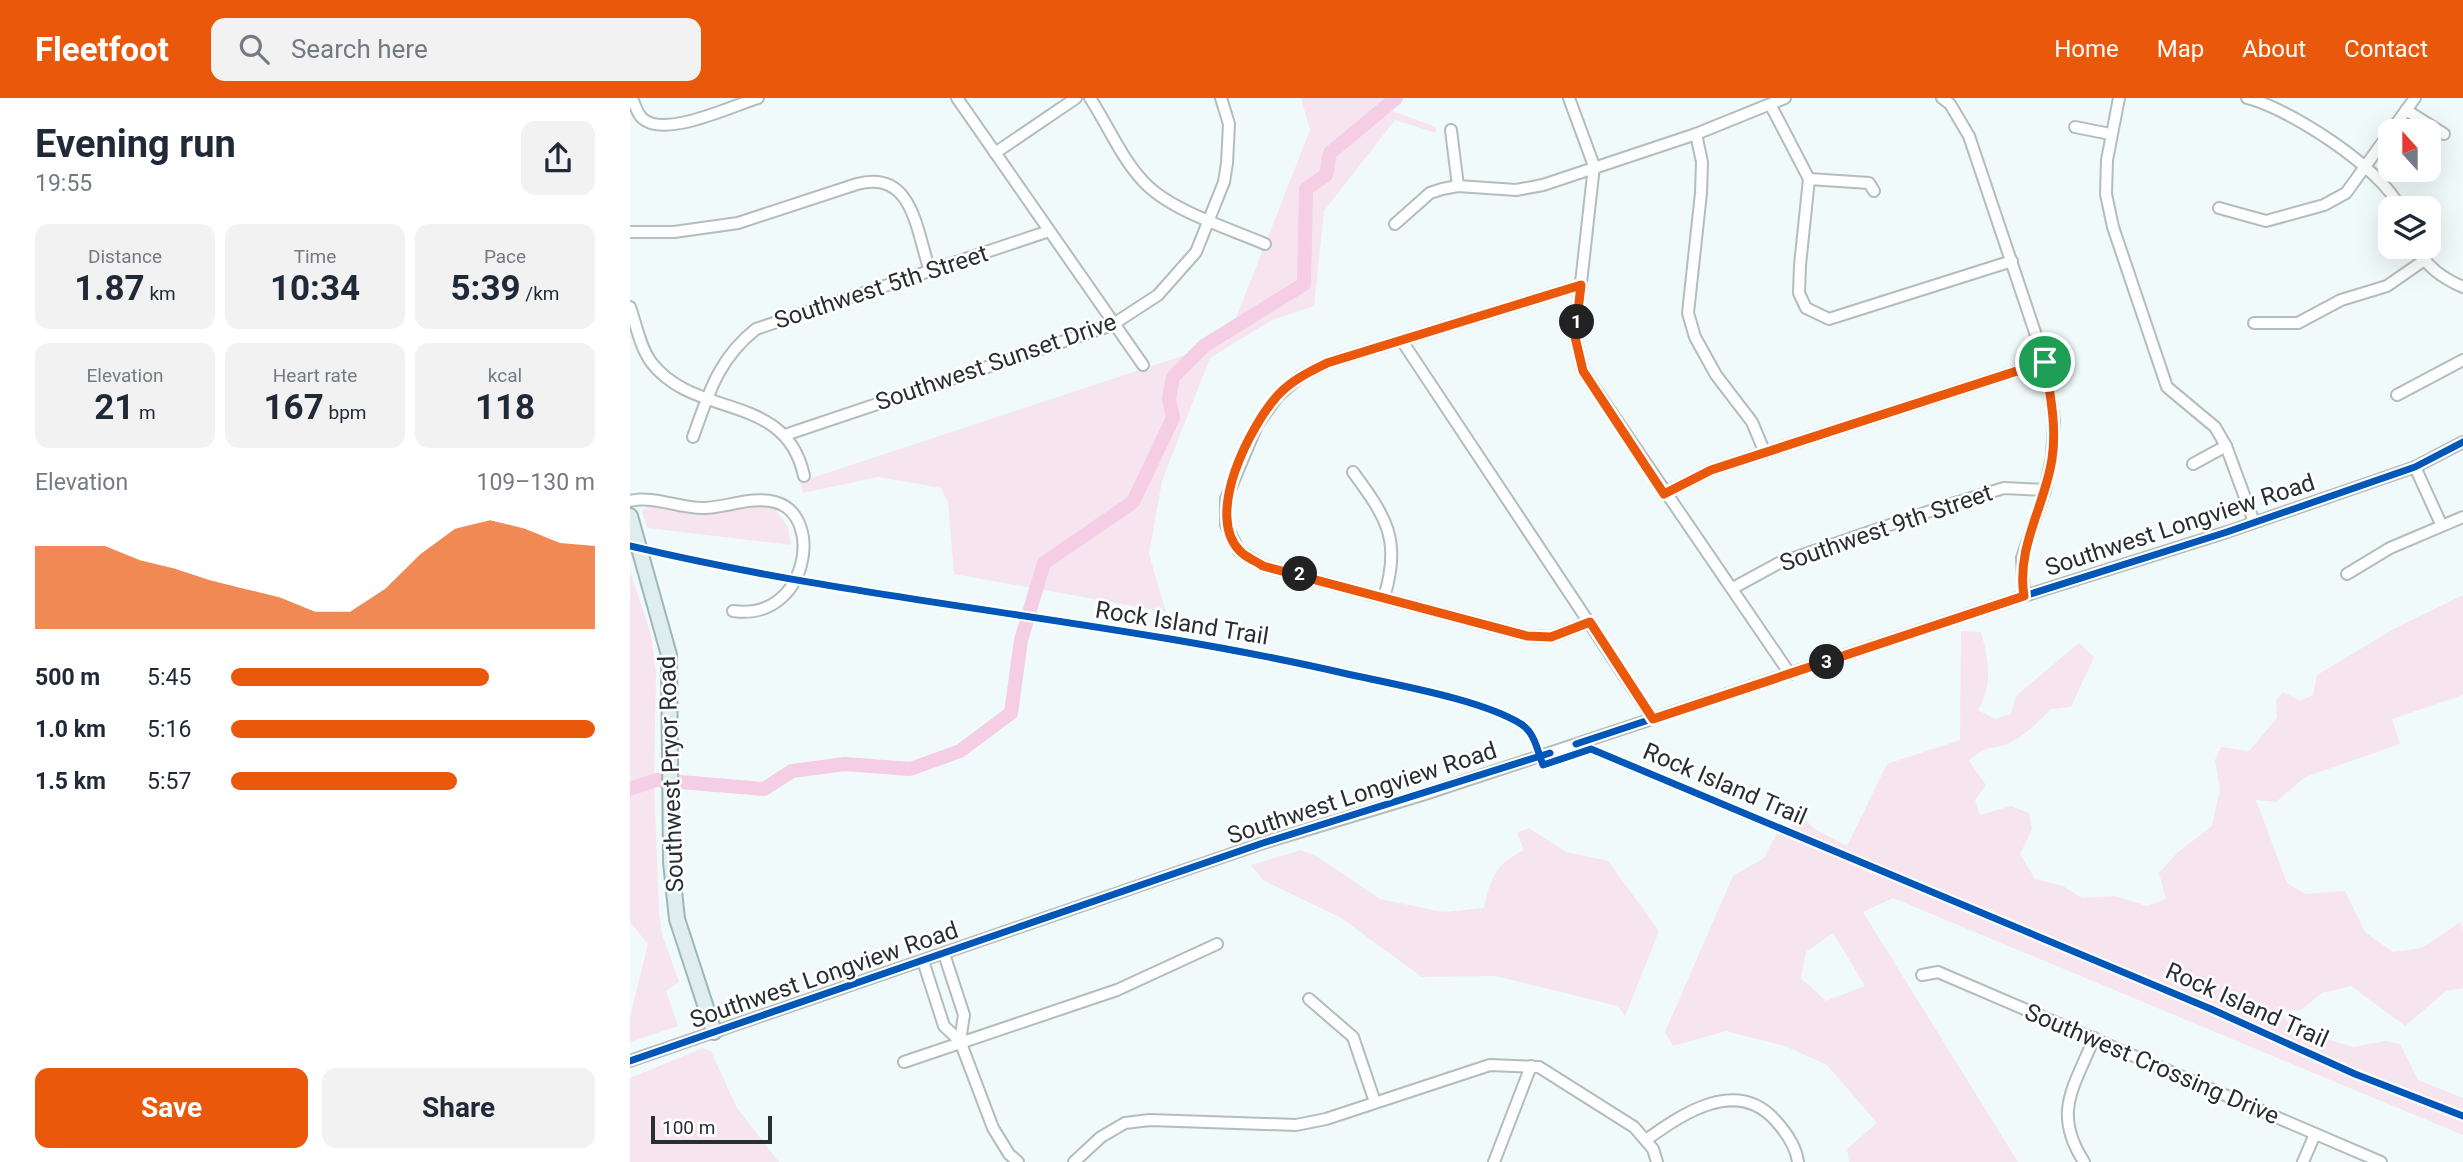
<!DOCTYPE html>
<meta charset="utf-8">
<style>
body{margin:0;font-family:Roboto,sans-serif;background:#f2f2f3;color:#1f2937;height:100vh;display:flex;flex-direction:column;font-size:26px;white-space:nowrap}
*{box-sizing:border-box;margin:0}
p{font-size:23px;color:#747a83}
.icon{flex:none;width:38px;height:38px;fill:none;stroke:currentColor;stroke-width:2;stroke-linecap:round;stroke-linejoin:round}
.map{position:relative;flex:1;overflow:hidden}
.drawer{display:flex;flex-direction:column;background:#fff;width:630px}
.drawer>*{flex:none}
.needle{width:46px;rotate:339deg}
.tools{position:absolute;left:1748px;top:21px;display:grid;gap:14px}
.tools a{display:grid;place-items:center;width:63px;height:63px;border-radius:14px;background:#fff;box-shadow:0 7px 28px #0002;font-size:35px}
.scale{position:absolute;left:21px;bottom:18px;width:121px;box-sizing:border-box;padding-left:7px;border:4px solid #292f30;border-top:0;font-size:19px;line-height:24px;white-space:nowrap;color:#292f30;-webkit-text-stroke:5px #fff;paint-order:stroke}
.pin{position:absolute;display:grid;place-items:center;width:60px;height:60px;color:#fff;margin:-30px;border:4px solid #fff;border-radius:50%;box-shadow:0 2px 7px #0007}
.km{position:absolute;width:35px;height:35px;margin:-18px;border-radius:50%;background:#222;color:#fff;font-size:19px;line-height:35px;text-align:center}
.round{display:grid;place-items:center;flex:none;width:74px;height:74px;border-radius:14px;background:#f2f2f3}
.headline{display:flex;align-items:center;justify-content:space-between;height:119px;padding:0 35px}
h1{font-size:38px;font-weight:700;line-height:52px}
.metrics{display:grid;grid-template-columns:repeat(3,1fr);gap:10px;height:119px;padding:7px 35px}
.metrics div{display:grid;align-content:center;border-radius:14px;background:#f2f2f3;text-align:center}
.metrics b{font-size:35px;font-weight:700}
.metrics small{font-size:19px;font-weight:400}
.metrics p{font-size:19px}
.chart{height:196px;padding:14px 35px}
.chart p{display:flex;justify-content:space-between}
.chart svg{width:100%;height:126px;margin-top:7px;fill:#ea580c;opacity:.7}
.button{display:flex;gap:14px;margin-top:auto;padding:14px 35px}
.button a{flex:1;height:80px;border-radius:14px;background:#ea580c;color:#fff;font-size:28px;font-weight:700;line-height:80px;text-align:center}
.button a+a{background:#f2f2f3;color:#1f2937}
ul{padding:0 35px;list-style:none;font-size:23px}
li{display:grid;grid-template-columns:112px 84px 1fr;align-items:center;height:52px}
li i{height:18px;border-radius:9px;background:#ea580c}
header{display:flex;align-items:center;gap:42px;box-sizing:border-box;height:98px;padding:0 35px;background:#ea580c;color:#fff}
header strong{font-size:33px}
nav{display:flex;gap:38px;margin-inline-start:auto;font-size:24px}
.search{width:490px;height:63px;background:#f2f2f3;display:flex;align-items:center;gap:18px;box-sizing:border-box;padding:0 24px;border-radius:14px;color:#747a83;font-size:26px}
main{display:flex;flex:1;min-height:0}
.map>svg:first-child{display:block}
</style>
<header>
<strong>Fleetfoot</strong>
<div class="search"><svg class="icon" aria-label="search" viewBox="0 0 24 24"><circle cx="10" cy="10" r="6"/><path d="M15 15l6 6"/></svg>Search here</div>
<nav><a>Home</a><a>Map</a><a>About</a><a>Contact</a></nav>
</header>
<main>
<section class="drawer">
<div class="headline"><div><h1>Evening run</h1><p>19:55</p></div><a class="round"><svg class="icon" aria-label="share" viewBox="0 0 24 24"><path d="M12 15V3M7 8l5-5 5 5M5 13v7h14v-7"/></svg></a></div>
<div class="metrics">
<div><p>Distance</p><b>1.87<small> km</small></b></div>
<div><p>Time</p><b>10:34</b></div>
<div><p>Pace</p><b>5:39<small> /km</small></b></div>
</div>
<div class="metrics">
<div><p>Elevation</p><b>21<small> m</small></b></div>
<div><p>Heart rate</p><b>167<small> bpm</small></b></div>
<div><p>kcal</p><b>118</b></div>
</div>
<div class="chart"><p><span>Elevation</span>109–130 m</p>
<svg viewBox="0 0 160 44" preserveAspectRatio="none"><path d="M0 44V15L10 15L20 15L30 20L40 23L50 27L60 30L70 33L80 38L90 38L100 30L110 18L120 9L130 6L140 9L150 14L160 15V44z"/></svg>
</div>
<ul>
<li><b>500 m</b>5:45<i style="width:71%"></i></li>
<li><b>1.0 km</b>5:16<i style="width:100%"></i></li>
<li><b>1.5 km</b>5:57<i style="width:62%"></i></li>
</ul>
<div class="button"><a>Save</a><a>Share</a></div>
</section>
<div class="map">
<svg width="1833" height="1064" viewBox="0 0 1833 1064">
<rect width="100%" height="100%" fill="#f1fafa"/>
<g fill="#f6e5ef" fill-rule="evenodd">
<path d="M671,0h102l-11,13 44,16v6l-41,-13 -71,91 -10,95 -42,14 -62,38 -48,123 -13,73 17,58 -212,-38 -6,-72 -7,-14 -63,-11 -75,16 -3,-11 12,-4 415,-137 83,-211z"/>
<path d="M19,408l45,8 69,-8 11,2 14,19 3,18 -144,-17 -5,-17z"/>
<path d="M0,473l21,63 5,39 -2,108 5,132 3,21 17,48 -13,9 12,35 -48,16v-25l18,-73 -18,-22z"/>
<path d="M1833,497v100l-71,24 8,25 -95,33 -29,25 -20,-2 31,83 18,11 40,-3 20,41 28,20 29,-4 38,-26 3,8v58l-17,3 -41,35 -54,-40 -29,7 -21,17 -22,1 15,18 59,18 32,-6 15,3 18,36 45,18v37l-570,-237 -30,14 155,250h-169l-2,-13 30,-26 -50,-58 -42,-19 -59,-15 -53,15 -8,-14 68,-156 31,-18 12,-23 27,-17 12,11 32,17 40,-82 73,-24 1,-109 20,1c8,28 12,52 -3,78l17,9 16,-5 5,-18 63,-53 15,14 -23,50 -20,2c-12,12 -23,24 -38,32 -19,11 -23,0 -44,20l17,24 -11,15 5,15 31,-9 18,7 3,16 -12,25 15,25 28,7 19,12 33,-2 32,10 19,-7 -7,-26 19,-21 34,-26 8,-37 -5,-29 6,-13 28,4 28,-33 -1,-17 7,-9 17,9 13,-6 4,-20 75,-45zM1203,835l32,53 -39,15 -25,-23 5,-26z"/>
<path d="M899,730l37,24 42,9 51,70 -34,85 -7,-10 -123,-30 -73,1 -81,-59 -78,-38 -12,-15 50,-15 17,7 62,42 63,13 41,-4c6,-28 11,-44 40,-58l-7,-17z"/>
<path d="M73,950l8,3 26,57 42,54h-149v-84z"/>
</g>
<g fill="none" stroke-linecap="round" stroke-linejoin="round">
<path stroke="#f5cde4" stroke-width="14" d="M0,691l26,-9 108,9 28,-18 53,-7 65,5 50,-18 51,-38 10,-73 23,-77 89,-61 40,-84 -4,-19 4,-22 31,-31 100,-62 2,-95 20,-14 4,-22 66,-55"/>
<defs>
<g id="minor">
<path d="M2,0c3,7 5,15 10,20 22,21 89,-12 116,-20"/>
<path d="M327,0l186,267"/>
<path d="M460,0c17,26 31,59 52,82 26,30 86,48 123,64"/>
<path d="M939,0l25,68 -19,171 8,34 207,303"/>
<path d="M1312,0l8,6 19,32 76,226 9,59 -2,36 -7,33 -23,68 2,38"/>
<path d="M1489,0l-12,62 -1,34 7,33 54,160 48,40 11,19 28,76"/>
<path d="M1617,0c42,10 136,71 153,110"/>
<path d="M1141,8l38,73 -9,86 -1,28 7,15 23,11 183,-58"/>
<path d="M1776,12l38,24"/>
<path d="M1445,29l35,7"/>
<path d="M821,32l7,56"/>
<path d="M1761,33l24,-33"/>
<path d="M1066,36l6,28 -1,31 -13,120 7,24 21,38 36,47 13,31"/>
<path d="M365,55l81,-55"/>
<path d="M1179,81l60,4 5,8"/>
<path d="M1589,110l47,13 58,-16 22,-12 44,-61"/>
<path d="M765,126l35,-31 12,-4 16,-3 58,4 27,-5 153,-51 89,-36"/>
<path d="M0,134h44l64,-9 119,-39c56,-15 59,46 73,87"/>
<path d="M1786,149c11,20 26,31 47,40"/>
<path d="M951,187l-254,78 -27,14 -22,19 -21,29 -31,74v26l13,26 24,15 264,70 24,1 39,-15"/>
<path d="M0,209c6,17 10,40 21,55 44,58 135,29 153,114"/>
<path d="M1624,225h44l43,-23 46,-14 36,-25"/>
<path d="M772,243l251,378"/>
<path d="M1767,297l66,-35"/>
<path d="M155,337l327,-110 46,-30 38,-43 28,-70 3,-19 2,-39 -8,-26"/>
<path d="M63,339c16,-44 25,-78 63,-108l293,-98"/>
<path d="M1563,366l33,-18"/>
<path d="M1785,369l26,57"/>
<path d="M723,374c33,45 49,68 31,125"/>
<path d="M1034,396l47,-24 334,-108"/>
<path d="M0,403c25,-6 49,8 75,7 22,-1 48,-12 70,-6 50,13 33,120 -42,109"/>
<path d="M1717,476l43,-26 73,-31"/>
<path d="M1103,490l46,-25 163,-56 62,-19 41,2"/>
<path d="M314,856l20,61 -4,26"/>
<path d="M293,863l21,65 16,15 33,87 16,26 9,8"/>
<path d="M1292,877l16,-3 443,190"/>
<path d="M679,901l44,38 22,65"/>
<path d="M0,963l633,-218 159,-48 602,-199 203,-64 188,-65 48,-25"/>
<path d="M274,964l213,-72 100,-46"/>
<path d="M1016,1042c36,-26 90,-63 129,-20 11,12 21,26 23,42"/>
<path d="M444,1064l27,-25 24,-14 25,-3 146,5 30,-6 164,-54 49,2 95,60 19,22 4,13"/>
<path d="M864,1064l37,-96"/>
<path d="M1454,1064c-32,-50 -10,-74 10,-124"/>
<path d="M1673,1064l12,-28"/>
</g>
<path id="major" d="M0,418l39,139 2,207 6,57 37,113"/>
</defs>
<use href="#minor" stroke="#b5bcbc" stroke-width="14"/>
<use href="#major" stroke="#9db6b8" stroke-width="18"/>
<use href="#minor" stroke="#fdfefe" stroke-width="10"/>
<use href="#major" stroke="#e0edee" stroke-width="14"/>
<defs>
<g id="cycleway">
<path d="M0,448c235,56 478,73 713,127 48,11 138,26 178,51 14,9 16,26 22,41l48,-16 620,260 144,65 108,42"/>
<path d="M946,646l448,-148 203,-64 188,-65 48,-25"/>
<path d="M0,963l633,-218 287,-90"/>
</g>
</defs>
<use href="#cycleway" stroke="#fff" stroke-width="11"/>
<use href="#cycleway" stroke="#0057b8" stroke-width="7"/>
</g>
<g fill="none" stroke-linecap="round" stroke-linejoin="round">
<defs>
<path id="route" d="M951,187l-6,52 8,34 81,123 47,-24 334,-108c5,32 12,65 7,97 -7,47 -36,88 -28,137l-371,123 -63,-97 -39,15 -24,-1 -264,-70c-7,-5 -18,-9 -23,-15 -36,-36 10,-125 38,-156 14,-15 31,-23 49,-32z"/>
</defs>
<use href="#route" stroke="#fff" stroke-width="14"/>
<use href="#route" stroke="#ea580c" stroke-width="9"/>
</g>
<g text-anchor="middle" stroke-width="5" stroke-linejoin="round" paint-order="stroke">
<g font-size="24" fill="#292f30" stroke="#fff">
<text transform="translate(251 189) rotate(-18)" y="8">Southwest 5th Street</text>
<text transform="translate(366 264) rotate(-19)" y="8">Southwest Sunset Drive</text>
<text transform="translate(1550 427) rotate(-18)" y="8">Southwest Longview Road</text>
<text transform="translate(1256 430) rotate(-19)" y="8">Southwest 9th Street</text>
<text transform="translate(552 525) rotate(9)" y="8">Rock Island Trail</text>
<text transform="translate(41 676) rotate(-92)" y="8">Southwest Pryor Road</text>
<text transform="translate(1095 686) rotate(23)" y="8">Rock Island Trail</text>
<text transform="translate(732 695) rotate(-18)" y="8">Southwest Longview Road</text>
<text transform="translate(194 877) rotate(-19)" y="8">Southwest Longview Road</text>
<text transform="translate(1617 907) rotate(24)" y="8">Rock Island Trail</text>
<text transform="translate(1522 966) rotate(23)" y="8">Southwest Crossing Drive</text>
</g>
</g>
</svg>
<div class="tools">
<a><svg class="needle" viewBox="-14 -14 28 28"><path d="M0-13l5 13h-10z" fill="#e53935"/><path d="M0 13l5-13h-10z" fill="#747a83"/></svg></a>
<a><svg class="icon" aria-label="layers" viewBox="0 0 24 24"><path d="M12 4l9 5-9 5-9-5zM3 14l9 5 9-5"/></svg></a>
</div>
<div class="scale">100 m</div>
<div class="pin" style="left:1415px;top:264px;background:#1e9e55"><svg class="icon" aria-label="arrive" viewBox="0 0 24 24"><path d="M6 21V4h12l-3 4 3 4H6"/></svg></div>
<b class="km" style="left:947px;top:224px">1</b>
<b class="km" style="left:670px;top:476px">2</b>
<b class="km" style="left:1197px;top:564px">3</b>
</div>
</main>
